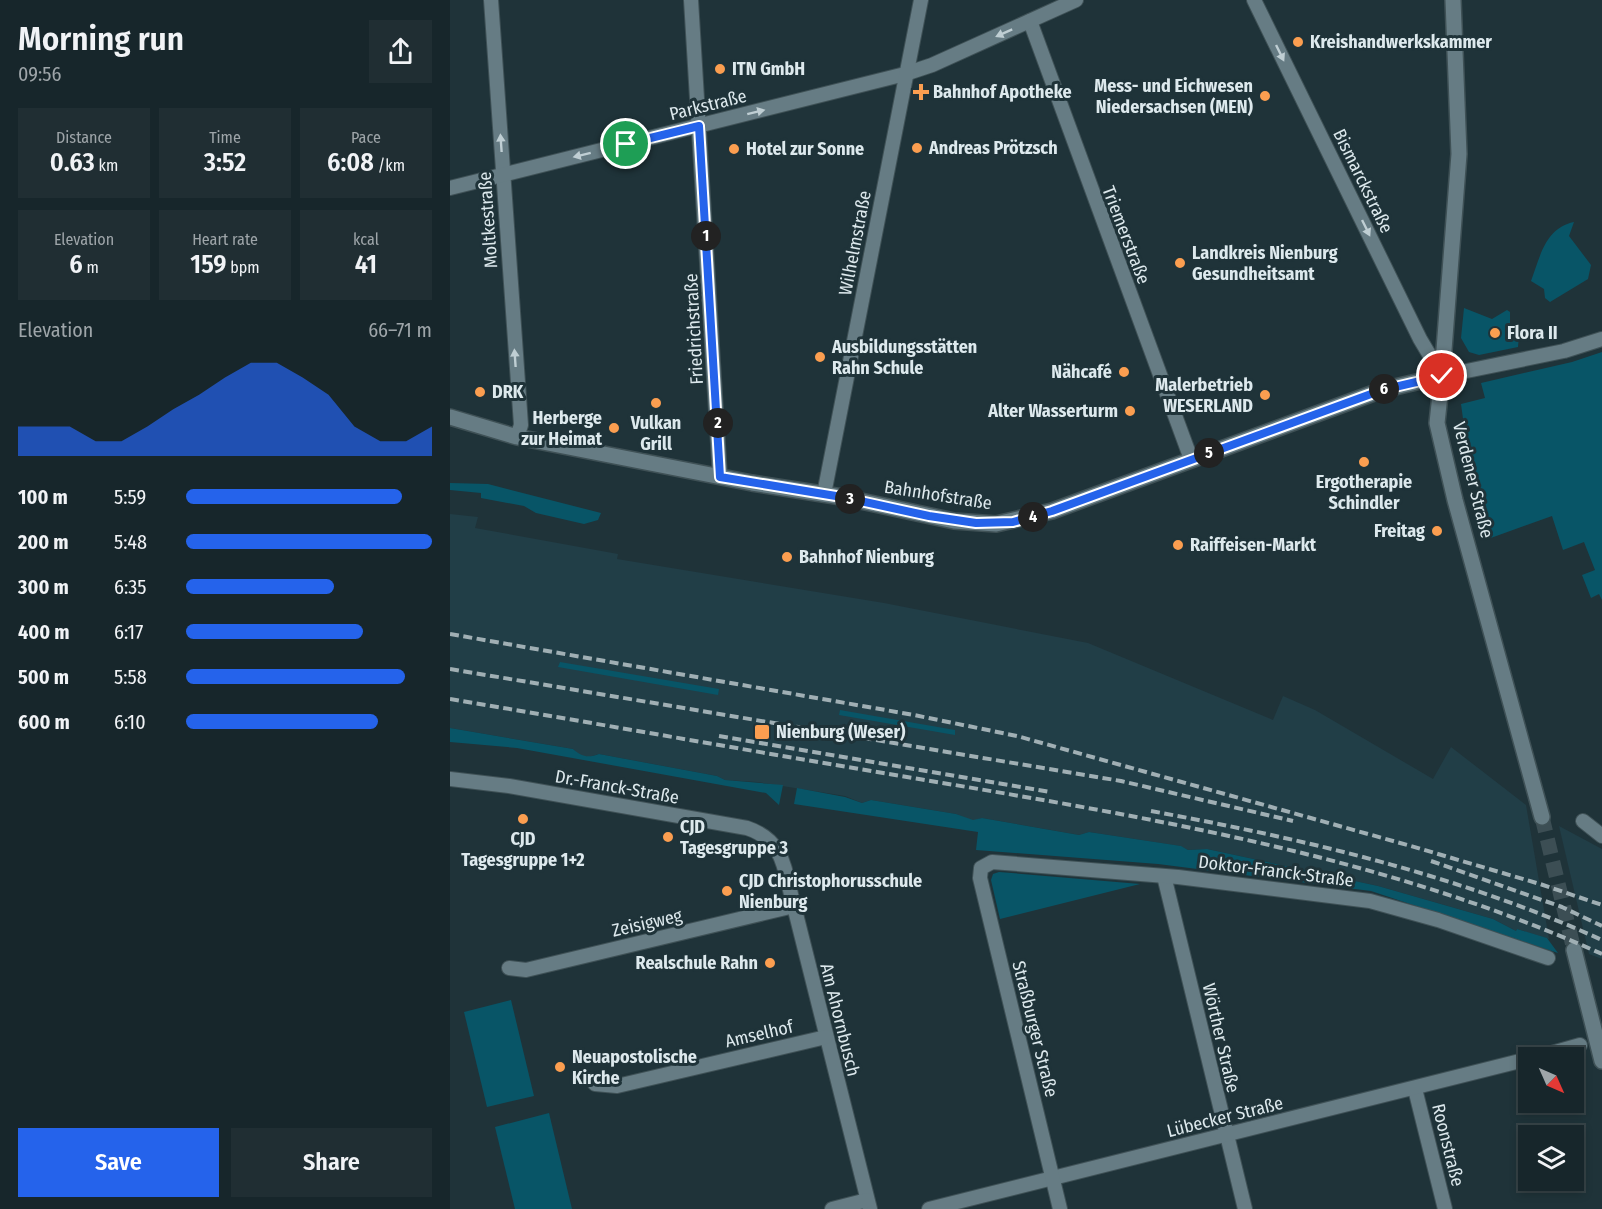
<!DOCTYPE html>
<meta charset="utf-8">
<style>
body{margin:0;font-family:"Fira Sans Condensed",sans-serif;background:#202e33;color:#f1f3f6;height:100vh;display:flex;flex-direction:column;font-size:22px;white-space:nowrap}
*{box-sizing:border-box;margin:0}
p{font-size:20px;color:#9ea5a9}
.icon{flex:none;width:33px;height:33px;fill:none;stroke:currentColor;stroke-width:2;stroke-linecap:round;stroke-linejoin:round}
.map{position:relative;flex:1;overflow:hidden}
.details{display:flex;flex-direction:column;background:#17262b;width:450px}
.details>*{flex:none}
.needle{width:39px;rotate:135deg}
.buttons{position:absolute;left:1068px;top:1047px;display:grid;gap:12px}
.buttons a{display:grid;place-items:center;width:66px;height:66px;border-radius:0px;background:#17262b;box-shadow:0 3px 9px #0003,0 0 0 2px #364347;font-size:30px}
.pin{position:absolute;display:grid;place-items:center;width:51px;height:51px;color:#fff;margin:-26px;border:3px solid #fff;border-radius:50%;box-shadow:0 2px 6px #0007}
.km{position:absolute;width:30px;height:30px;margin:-15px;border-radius:50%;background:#222;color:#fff;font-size:16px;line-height:30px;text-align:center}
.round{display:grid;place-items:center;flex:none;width:63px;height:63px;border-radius:0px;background:#202e33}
.head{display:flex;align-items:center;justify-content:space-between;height:102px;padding:0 18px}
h1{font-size:33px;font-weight:600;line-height:45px}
.figures{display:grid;grid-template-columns:repeat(3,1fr);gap:9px;height:102px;padding:6px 18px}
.figures div{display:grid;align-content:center;border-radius:0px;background:#202e33;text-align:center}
.figures b{font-size:26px;font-weight:600}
.figures small{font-size:16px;font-weight:400}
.figures p{font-size:16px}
.chart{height:168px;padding:12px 18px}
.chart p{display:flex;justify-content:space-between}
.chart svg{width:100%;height:108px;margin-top:6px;fill:#2563eb;opacity:.7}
.action{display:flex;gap:12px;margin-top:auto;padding:12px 18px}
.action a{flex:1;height:69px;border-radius:0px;background:#2563eb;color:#fff;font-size:24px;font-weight:600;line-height:69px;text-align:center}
.action a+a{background:#202e33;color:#f1f3f6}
ul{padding:0 18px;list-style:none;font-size:20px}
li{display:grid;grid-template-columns:96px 72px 1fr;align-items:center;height:45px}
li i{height:15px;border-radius:8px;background:#2563eb}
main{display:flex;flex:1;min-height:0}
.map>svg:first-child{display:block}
</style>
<main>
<section class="details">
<div class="head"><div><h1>Morning run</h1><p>09:56</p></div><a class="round"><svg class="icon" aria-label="share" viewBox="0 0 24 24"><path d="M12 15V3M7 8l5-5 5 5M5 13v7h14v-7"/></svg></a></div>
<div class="figures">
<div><p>Distance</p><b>0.63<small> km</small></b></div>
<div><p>Time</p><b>3:52</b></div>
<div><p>Pace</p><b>6:08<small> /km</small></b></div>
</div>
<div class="figures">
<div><p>Elevation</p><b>6<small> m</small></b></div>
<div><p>Heart rate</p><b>159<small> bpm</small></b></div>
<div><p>kcal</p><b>41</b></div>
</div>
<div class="chart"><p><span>Elevation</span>66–71 m</p>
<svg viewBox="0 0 160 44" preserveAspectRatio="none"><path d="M0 44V32L10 32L20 32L30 38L40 38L50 32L60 25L70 19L80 12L90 6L100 6L110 12L120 19L130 32L140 38L150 38L160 32V44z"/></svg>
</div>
<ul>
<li><b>100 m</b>5:59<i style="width:88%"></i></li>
<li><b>200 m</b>5:48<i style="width:100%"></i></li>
<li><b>300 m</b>6:35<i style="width:60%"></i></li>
<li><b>400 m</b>6:17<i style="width:72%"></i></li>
<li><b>500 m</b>5:58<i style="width:89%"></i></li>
<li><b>600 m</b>6:10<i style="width:78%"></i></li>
</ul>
<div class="action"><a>Save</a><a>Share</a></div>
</section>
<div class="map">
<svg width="1152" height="1209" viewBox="0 0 1152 1209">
<rect width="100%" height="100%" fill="#1f3339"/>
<g fill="#213e47">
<path d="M0,514l28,3 -3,11 143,26 -1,5 267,44 204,40 185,77 10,-24 32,14 118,69 18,-32 75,58 23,134 -32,-10 -1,2 -23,-12 -115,-33 -171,-37 -19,1 -8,-4 -91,-14 -10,3 -97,-17 -9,3 -17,-7 -85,-14 -9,3 -17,-7 -88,-14 -32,-2 -8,-4 -118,-22 -10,3 -9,-1 -7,-7 -123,-21z"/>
<path d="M1109,826l43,23v110l-13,-5z"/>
</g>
<g fill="#085567">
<path d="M1124,222l-5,14 22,29 -3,14 -38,23 -5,-4 -1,-9 -13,-8c9,-24 14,-53 43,-59z"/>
<path d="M1014,308l28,11 15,-9 3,2v17l9,6 -1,12 -39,8 -10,-3 -8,-14z"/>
<path d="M1152,352v248l-3,-6 -8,4 -9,-23 13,-5 -11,-28 -21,8 -11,-34 -64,23 -21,-91 -6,-44 24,-6 -4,-15 91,-21z"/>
<path d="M0,483l38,1 113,29 -3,7 -14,4 -48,-11 -12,-7 -43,-8v-5l-31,-3z"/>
<path d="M110,662l159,27 -1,6 -160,-28z"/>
<path d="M390,710l115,20v5l-116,-20z"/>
<path d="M0,728l123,21c9,8 15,9 26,5l118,22 8,4 58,5 -4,20 -13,-12 -249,-45 -67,-6z"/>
<path d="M347,788l48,9 17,6 9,-3 85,14 17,6 9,-2 97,17 10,-3 92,14 7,4 19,-1 171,37 115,33 23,12 1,-2 30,9 11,15 -187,-62 -213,-27 -182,-14 2,-18 -184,-28z"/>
<path d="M549,872l141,12 -140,35 -9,-39 2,-6z"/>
<path d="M61,1000l23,96 -47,11 -23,-95z"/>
<path d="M99,1113l23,96h-57l-20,-82z"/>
</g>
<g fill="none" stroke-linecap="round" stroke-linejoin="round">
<path stroke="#3c4e54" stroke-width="15" stroke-dasharray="15 8" stroke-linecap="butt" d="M1092,817l32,133"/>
<defs>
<g id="minor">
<path d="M41,0l30,425 -4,12"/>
<path d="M241,0l29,477"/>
<path d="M804,0l166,339 22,37 122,-25 38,-12"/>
<path d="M580,21l161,438"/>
<path d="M0,188l455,-114 27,-9 144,-65"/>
<path d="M374,494l97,-494"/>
<path d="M0,779l59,7 238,42c39,13 37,43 47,78l76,303"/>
<path d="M1133,821l19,15"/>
<path d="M714,876l81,333"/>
<path d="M59,968l17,2 268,-64"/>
<path d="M1084,1058l46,-13"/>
<path d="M145,1084l22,2 209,-49"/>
<path d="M965,1089l30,120"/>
<path d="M382,1209l35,-9"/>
<path d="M479,1209l599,-150"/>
<path d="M610,1209l-80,-331 1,-10 11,-6 186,15 192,24 68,19 110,38"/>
</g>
<path id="tertiary" d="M992,376l17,-222 -6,-154"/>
<g id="secondary">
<path d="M0,417l67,20 235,46 90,14 112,24 42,3 56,-13 330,-121 60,-14 -5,47 18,77 87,317"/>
<path d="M1124,950l28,111"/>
</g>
</defs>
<use href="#minor" stroke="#3f5156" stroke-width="16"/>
<use href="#tertiary" stroke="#3f5156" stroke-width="18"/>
<use href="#secondary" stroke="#3f5156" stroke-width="18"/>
<use href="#minor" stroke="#667c84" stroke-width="14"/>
<use href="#tertiary" stroke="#667c84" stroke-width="15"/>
<use href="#secondary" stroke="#667c84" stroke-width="15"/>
<g stroke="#a0afb4" stroke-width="4" stroke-dasharray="9 4.5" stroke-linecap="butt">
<path d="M0,634l464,81 103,21 394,110 129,38 62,21"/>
<path d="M0,669l671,112 172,40"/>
<path d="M0,699c156,26 312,54 469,80 233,39 465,77 683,175"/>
<path d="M269,736l331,56"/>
<path d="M701,811c153,28 308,64 451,129"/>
<path d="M981,861l131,46 40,19"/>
</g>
</g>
<defs><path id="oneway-solid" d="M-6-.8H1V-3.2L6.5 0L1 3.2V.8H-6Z" transform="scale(1.5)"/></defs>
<g fill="#bfced3">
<use href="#oneway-solid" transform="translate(554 33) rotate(156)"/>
<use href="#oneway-solid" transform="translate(830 53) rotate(64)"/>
<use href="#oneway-solid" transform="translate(306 112) rotate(-14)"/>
<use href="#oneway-solid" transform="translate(51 143) rotate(-94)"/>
<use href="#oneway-solid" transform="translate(132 155) rotate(166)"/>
<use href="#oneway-solid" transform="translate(916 228) rotate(64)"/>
<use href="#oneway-solid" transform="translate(65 358) rotate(-94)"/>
</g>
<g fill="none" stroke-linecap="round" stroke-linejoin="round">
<defs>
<path id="route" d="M176,144l73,-18 21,351 122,20 87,19 47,7 37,-1 39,-11 330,-121 60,-14"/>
</defs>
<use href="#route" stroke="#fff" stroke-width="12"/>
<use href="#route" stroke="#2563eb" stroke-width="8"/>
</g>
<g fill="#fb9e50" stroke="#1f3339" stroke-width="2">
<circle cx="848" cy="42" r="6"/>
<circle cx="270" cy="69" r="6"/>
<path d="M468 83h6v6h6v6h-6v6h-6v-6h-6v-6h6z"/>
<circle cx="815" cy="96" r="6"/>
<circle cx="467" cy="148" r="6"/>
<circle cx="284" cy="149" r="6"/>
<circle cx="730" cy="263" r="6"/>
<circle cx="1045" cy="333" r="6"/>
<circle cx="370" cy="357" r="6"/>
<circle cx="674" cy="372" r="6"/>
<circle cx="30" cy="392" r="6"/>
<circle cx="815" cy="395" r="6"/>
<circle cx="206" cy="403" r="6"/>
<circle cx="680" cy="411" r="6"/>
<circle cx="164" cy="428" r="6"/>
<circle cx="914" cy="462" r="6"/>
<circle cx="987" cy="531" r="6"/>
<circle cx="728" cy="545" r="6"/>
<circle cx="337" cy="557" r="6"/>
<rect x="304" y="724" width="16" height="16" rx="3"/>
<circle cx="73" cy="819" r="6"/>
<circle cx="218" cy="837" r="6"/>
<circle cx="277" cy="891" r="6"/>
<circle cx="320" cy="963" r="6"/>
<circle cx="110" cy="1067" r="6"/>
</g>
<g text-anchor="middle" stroke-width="6" stroke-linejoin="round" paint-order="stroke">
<g font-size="18" font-weight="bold" fill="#dde9ed" stroke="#1f3339" text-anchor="start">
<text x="860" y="48">Kreishandwerkskammer</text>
<text x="282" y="75">ITN GmbH</text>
<text x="803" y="92" text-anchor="end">Mess- und Eichwesen<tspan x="803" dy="21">Niedersachsen (MEN)</tspan></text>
<text x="483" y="98">Bahnhof Apotheke</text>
<text x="479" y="154">Andreas Prötzsch</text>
<text x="296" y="155">Hotel zur Sonne</text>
<text x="742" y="259">Landkreis Nienburg<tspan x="742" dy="21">Gesundheitsamt</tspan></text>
<text x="1057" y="339">Flora II</text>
<text x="382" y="353">Ausbildungsstätten<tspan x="382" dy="21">Rahn Schule</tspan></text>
<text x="662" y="378" text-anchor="end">Nähcafé</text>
<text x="803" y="391" text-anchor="end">Malerbetrieb<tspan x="803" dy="21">WESERLAND</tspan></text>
<text x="42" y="398">DRK</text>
<text x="668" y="417" text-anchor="end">Alter Wasserturm</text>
<text x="152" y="424" text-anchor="end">Herberge<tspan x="152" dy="21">zur Heimat</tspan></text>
<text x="206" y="429" text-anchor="middle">Vulkan<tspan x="206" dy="21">Grill</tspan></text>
<text x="914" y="488" text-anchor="middle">Ergotherapie<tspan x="914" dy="21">Schindler</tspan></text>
<text x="975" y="537" text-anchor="end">Freitag</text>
<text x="740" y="551">Raiffeisen-Markt</text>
<text x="349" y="563">Bahnhof Nienburg</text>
<text x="326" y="738">Nienburg (Weser)</text>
<text x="230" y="833">CJD<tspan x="230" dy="21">Tagesgruppe 3</tspan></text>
<text x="73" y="845" text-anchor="middle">CJD<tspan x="73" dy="21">Tagesgruppe 1+2</tspan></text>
<text x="289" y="887">CJD Christophorusschule<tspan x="289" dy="21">Nienburg</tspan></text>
<text x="308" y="969" text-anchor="end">Realschule Rahn</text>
<text x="122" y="1063">Neuapostolische<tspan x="122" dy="21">Kirche</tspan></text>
</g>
<g font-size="18" fill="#dde9ed" stroke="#1f3339">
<text transform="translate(258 105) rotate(-14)" y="6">Parkstraße</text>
<text transform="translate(913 181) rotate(64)" y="6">Bismarckstraße</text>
<text transform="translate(38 220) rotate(-94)" y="6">Moltkestraße</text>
<text transform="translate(676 235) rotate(69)" y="6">Triemerstraße</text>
<text transform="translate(405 243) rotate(-79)" y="6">Wilhelmstraße</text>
<text transform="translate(244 329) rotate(-93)" y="6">Friedrichstraße</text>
<text transform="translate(1023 480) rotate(76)" y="6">Verdener Straße</text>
<text transform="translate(488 495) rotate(9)" y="6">Bahnhofstraße</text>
<text transform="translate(167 787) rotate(10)" y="6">Dr.-Franck-Straße</text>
<text transform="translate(826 871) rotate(7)" y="6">Doktor-Franck-Straße</text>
<text transform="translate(197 923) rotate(-13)" y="6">Zeisigweg</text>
<text transform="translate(390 1020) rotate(76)" y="6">Am Ahornbusch</text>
<text transform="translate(585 1029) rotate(76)" y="6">Straßburger Straße</text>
<text transform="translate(309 1034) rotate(-13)" y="6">Amselhof</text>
<text transform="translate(771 1038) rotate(77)" y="6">Wörther Straße</text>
<text transform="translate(775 1117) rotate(-14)" y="6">Lübecker Straße</text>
<text transform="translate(998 1145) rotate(76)" y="6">Roonstraße</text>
</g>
</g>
</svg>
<div class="buttons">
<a><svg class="needle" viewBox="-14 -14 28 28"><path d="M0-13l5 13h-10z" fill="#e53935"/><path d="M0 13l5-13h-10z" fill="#9ea5a9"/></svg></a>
<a><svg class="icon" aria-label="layers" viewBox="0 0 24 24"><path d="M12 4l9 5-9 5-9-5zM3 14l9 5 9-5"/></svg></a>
</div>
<div class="pin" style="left:176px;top:144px;background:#1e9e55"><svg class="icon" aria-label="arrive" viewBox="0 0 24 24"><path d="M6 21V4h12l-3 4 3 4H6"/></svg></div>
<div class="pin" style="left:992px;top:376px;background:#d93025"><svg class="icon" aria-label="check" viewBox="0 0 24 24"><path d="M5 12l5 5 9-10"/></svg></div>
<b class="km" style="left:256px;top:236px">1</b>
<b class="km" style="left:268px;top:423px">2</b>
<b class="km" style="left:400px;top:499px">3</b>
<b class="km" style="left:583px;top:517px">4</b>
<b class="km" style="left:759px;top:453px">5</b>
<b class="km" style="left:934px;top:389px">6</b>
</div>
</main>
